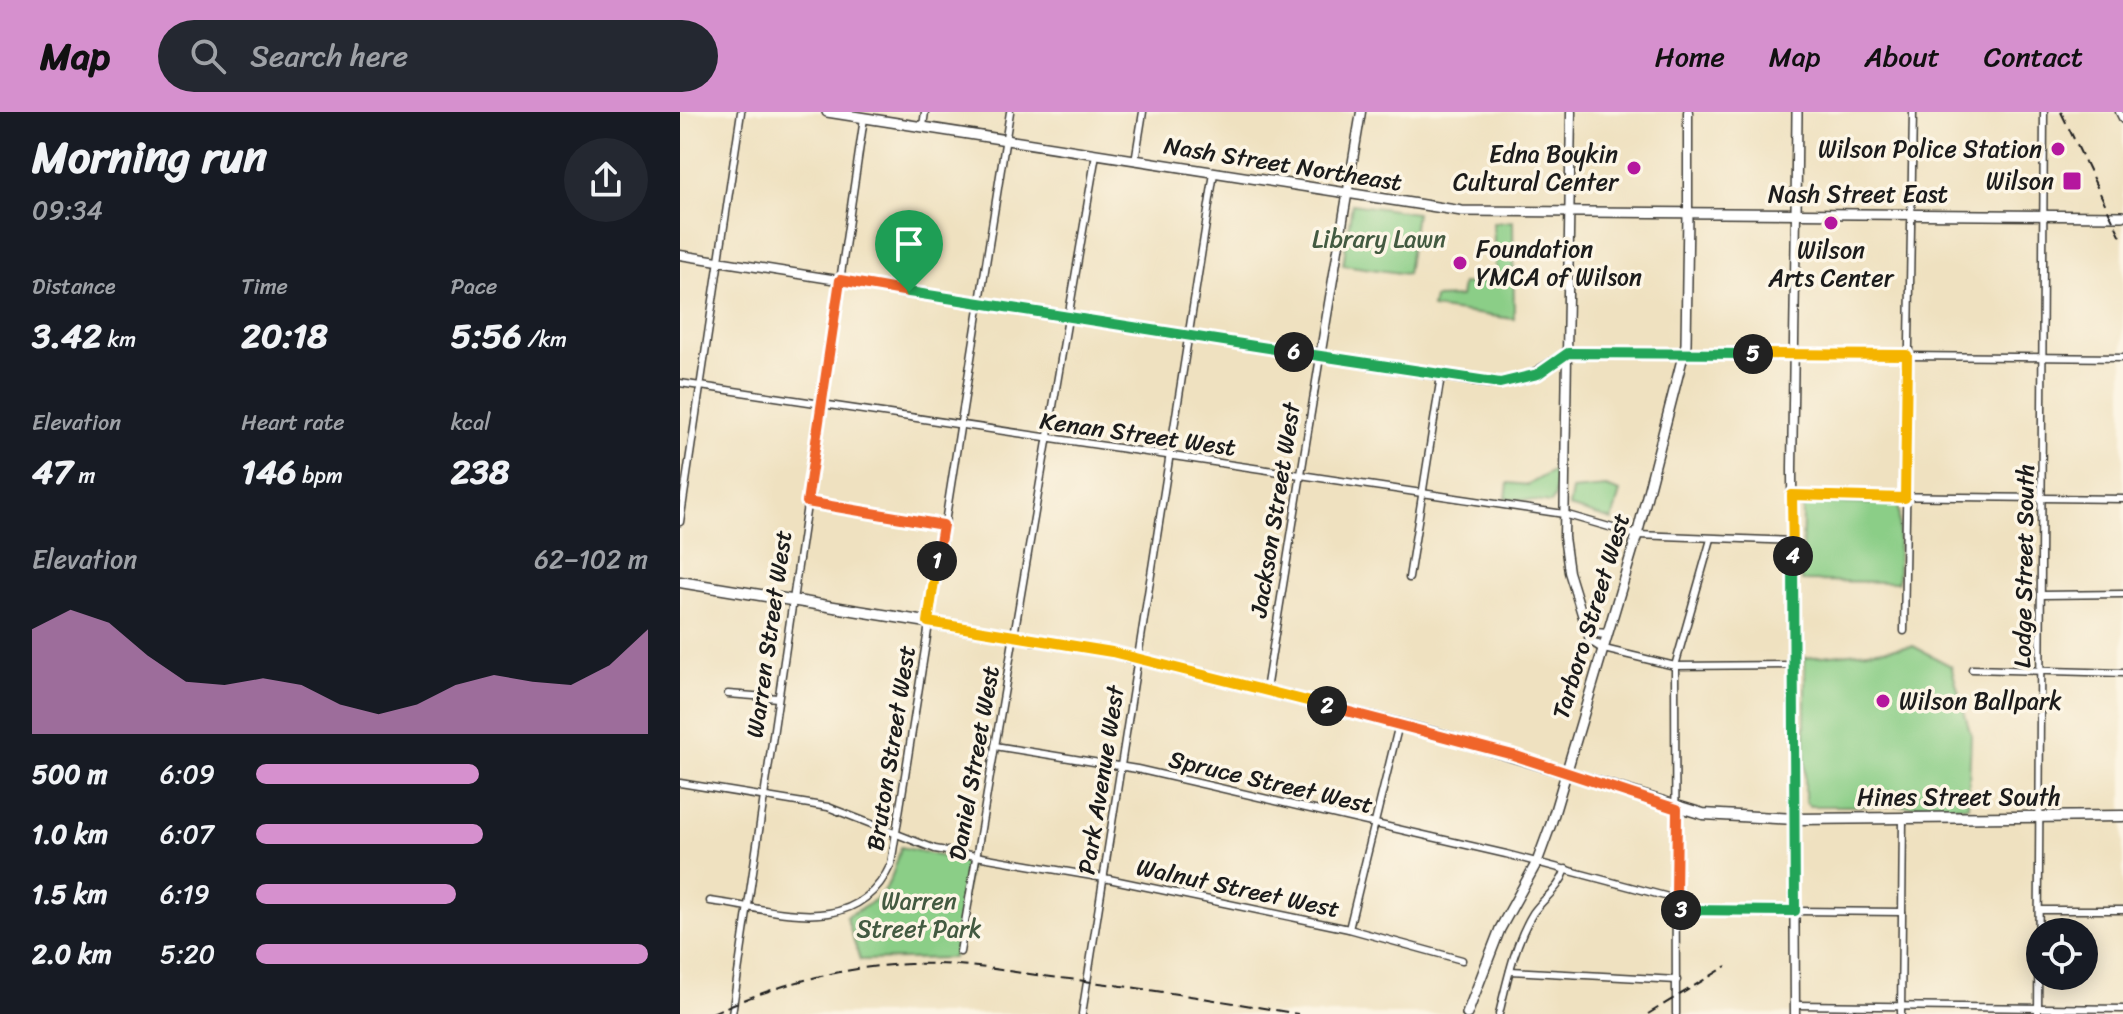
<!DOCTYPE html>
<meta charset="utf-8">
<style>
body{margin:0;font-family:Sriracha,sans-serif;background:#242831;color:#f1f3f6;height:100vh;display:flex;flex-direction:column;font-size:30px;white-space:nowrap}
*{box-sizing:border-box;margin:0}
p{font-size:26px;color:#9ea1a6}
.icon{flex:none;width:44px;height:44px;fill:none;stroke:currentColor;stroke-width:2;stroke-linecap:round;stroke-linejoin:round}
.map{position:relative;flex:1;overflow:hidden}
.panel{display:flex;flex-direction:column;background:#171b24;width:680px}
.panel>*{flex:none}
.controls{position:absolute;left:1346px;top:806px;display:grid;gap:16px}
.controls a{display:grid;place-items:center;width:72px;height:72px;border-radius:50%;background:#171b24;box-shadow:0 4px 20px #0003;font-size:40px}
.pin{position:absolute;display:grid;place-items:center;width:68px;height:68px;color:#fff;margin:-82px -34px;border-radius:50% 50% 50% 0;rotate:-45deg;box-shadow:0 0 8px #0007}
.pin .icon{rotate:45deg}
.km{position:absolute;width:40px;height:40px;margin:-20px;border-radius:50%;background:#222;color:#fff;font-size:22px;line-height:40px;text-align:center}
.round{display:grid;place-items:center;flex:none;width:84px;height:84px;border-radius:42px;background:#242831}
.head{display:flex;align-items:center;justify-content:space-between;height:136px;padding:0 32px}
h1{font-size:44px;font-weight:700;line-height:60px}
.figures{display:grid;grid-template-columns:repeat(3,1fr);gap:12px;height:136px;padding:8px 32px}
.figures div{display:grid;align-content:center}
.figures b{font-size:34px;font-weight:700}
.figures small{font-size:22px;font-weight:400}
.figures p{font-size:22px}
.chart{height:224px;padding:16px 32px}
.chart p{display:flex;justify-content:space-between}
.chart svg{width:100%;height:144px;margin-top:8px;fill:#d690ce;opacity:.7}
ul{padding:0 32px;list-style:none;font-size:26px}
li{display:grid;grid-template-columns:128px 96px 1fr;align-items:center;height:60px}
li i{height:20px;border-radius:10px;background:#d690ce}
header{display:flex;align-items:center;gap:48px;box-sizing:border-box;height:112px;padding:0 40px;background:#d690ce;color:#111}
header strong{font-size:38px}
nav{display:flex;gap:44px;margin-inline-start:auto;font-size:28px}
.search{width:560px;height:72px;background:#242831;display:flex;align-items:center;gap:20px;box-sizing:border-box;padding:0 28px;border-radius:44px;color:#9ea1a6;font-size:30px}
main{display:flex;flex:1;min-height:0}
.map>svg:first-child{display:block}
</style>
<header>
<strong>Map</strong>
<div class="search"><svg class="icon" aria-label="search" viewBox="0 0 24 24"><circle cx="10" cy="10" r="6"/><path d="M15 15l6 6"/></svg>Search here</div>
<nav><a>Home</a><a>Map</a><a>About</a><a>Contact</a></nav>
</header>
<main>
<section class="panel">
<div class="head"><div><h1>Morning run</h1><p>09:34</p></div><a class="round"><svg class="icon" aria-label="share" viewBox="0 0 24 24"><path d="M12 15V3M7 8l5-5 5 5M5 13v7h14v-7"/></svg></a></div>
<div class="figures">
<div><p>Distance</p><b>3.42<small> km</small></b></div>
<div><p>Time</p><b>20:18</b></div>
<div><p>Pace</p><b>5:56<small> /km</small></b></div>
</div>
<div class="figures">
<div><p>Elevation</p><b>47<small> m</small></b></div>
<div><p>Heart rate</p><b>146<small> bpm</small></b></div>
<div><p>kcal</p><b>238</b></div>
</div>
<div class="chart"><p><span>Elevation</span>62–102 m</p>
<svg viewBox="0 0 160 44" preserveAspectRatio="none"><path d="M0 44V12L10 6L20 10L30 20L40 28L50 29L60 27L70 29L80 35L90 38L100 35L110 29L120 26L130 28L140 29L150 23L160 12V44z"/></svg>
</div>
<ul>
<li><b>500 m</b>6:09<i style="width:57%"></i></li>
<li><b>1.0 km</b>6:07<i style="width:58%"></i></li>
<li><b>1.5 km</b>6:19<i style="width:51%"></i></li>
<li><b>2.0 km</b>5:20<i style="width:100%"></i></li>
</ul>
</section>
<div class="map">
<svg width="1443" height="902" viewBox="0 0 1443 902">
<rect width="100%" height="100%" fill="#fcf5e5"/>
<filter id="ink" filterUnits="userSpaceOnUse"><feTurbulence type="fractalNoise" baseFrequency=".0125" numOctaves="2"/><feDisplacementMap in="SourceGraphic" scale="16" xChannelSelector="R" yChannelSelector="G"/><feConvolveMatrix kernelMatrix="1 2 1 2 8 2 1 2 1" color-interpolation-filters="sRGB"/></filter>
<filter id="wash" filterUnits="userSpaceOnUse"><feTurbulence type="fractalNoise" baseFrequency=".006" numOctaves="4" result="noise"/><feDisplacementMap in="SourceGraphic" scale="32" xChannelSelector="R" yChannelSelector="G"/><feGaussianBlur stdDeviation="1.8" result="paint"/><feColorMatrix in="noise" values="0 0 0 0 0 0 0 0 0 0 0 0 0 0 0 0 0 1.4 0 .05"/><feComposite in="paint" operator="in"/></filter>
<g filter="url(#wash)">
<rect width="100%" height="100%" fill="#efe1c0"/>
<g fill="#8bce87" stroke="#547552" stroke-width="2">
<path d="M672,92l64,9 -9,61 -64,-9z"/>
<path d="M833,109l1,98 -82,-11 2,-10 26,-1 2,-13 34,-3 -3,-58z"/>
<path d="M876,357l-1,28 -4,6 -45,-5 2,-15 20,2z"/>
<path d="M926,375l14,5 -8,28 -43,-13 3,-17z"/>
<path d="M1123,391l96,1 -1,78 -96,-1z"/>
<path d="M1233,534l38,20 20,69 -3,71h-159l-4,-5v-143z"/>
<path d="M221,735l69,16 -17,95 -93,2 -14,-44c40,-17 43,-28 55,-69z"/>
</g>
</g>
<g filter="url(#ink)">
<g fill="none" stroke-linecap="round" stroke-linejoin="round">
<defs>
<g id="minor">
<path d="M1439,0l4,8"/>
<path d="M243,14l2,-14"/>
<path d="M455,49l8,-49"/>
<path d="M888,241l555,5"/>
<path d="M0,271l884,131 73,21 156,6"/>
<path d="M1112,383l331,4"/>
<path d="M127,390l136,23"/>
<path d="M0,410l61,-410"/>
<path d="M729,466l32,-202"/>
<path d="M1362,483l81,-1"/>
<path d="M1224,519l9,-519"/>
<path d="M924,537l71,17 119,-1"/>
<path d="M1292,557l151,4"/>
<path d="M586,578l54,-333"/>
<path d="M48,582l50,4"/>
<path d="M315,634l142,23 369,85 170,45"/>
<path d="M0,671l148,24 107,42 169,29 245,51 113,31"/>
<path d="M30,789c66,8 146,40 181,-37l119,-752"/>
<path d="M998,798l224,2"/>
<path d="M1359,798h84"/>
<path d="M669,817l50,-205"/>
<path d="M280,840l136,-798"/>
<path d="M830,859l167,9"/>
<path d="M1115,893l328,4"/>
<path d="M52,902l132,-896"/>
<path d="M402,902l132,-841"/>
<path d="M819,902c8,-33 16,-72 34,-101 12,-17 26,-23 33,-44"/>
<path d="M996,902l-1,-348 36,-127"/>
<path d="M1221,902l2,-196"/>
<path d="M1358,902l6,-902"/>
</g>
<g id="tertiary">
<path d="M891,0l-7,425 5,35 21,68 14,9"/>
<path d="M1008,0v101"/>
<path d="M0,143l807,128 37,-4 44,-26"/>
<path d="M640,245l41,-245"/>
<path d="M905,512l11,9 11,1"/>
<path d="M1115,902l-3,-546 4,-254"/>
</g>
<g id="secondary">
<path d="M147,0l635,99 661,5"/>
<path d="M1116,102l1,-102"/>
<path d="M787,902l33,-85 37,-67 14,-38 86,-289 49,-191 2,-131"/>
</g>
<path id="primary" d="M0,470l432,70 326,82 265,80 92,5 328,-3"/>
</defs>
<use href="#minor" stroke="#3c3a35" stroke-width="9"/>
<use href="#tertiary" stroke="#3c3a35" stroke-width="11"/>
<use href="#secondary" stroke="#3c3a35" stroke-width="12"/>
<use href="#primary" stroke="#3c3a35" stroke-width="13"/>
<use href="#minor" stroke="#fff" stroke-width="6"/>
<use href="#tertiary" stroke="#fff" stroke-width="8"/>
<use href="#secondary" stroke="#fff" stroke-width="9"/>
<use href="#primary" stroke="#fff" stroke-width="10"/>
<g stroke="#1c1c1c" stroke-width="2" stroke-dasharray="12 6" stroke-linecap="butt">
<path d="M1381,0l62,129"/>
<path d="M30,902c62,-28 132,-48 200,-50 45,-2 90,6 134,12 85,10 169,23 254,38"/>
<path d="M968,902l79,-48"/>
</g>
</g>
</g>
<g fill="none" stroke-linecap="round" stroke-linejoin="round" filter="url(#ink)">
<defs>
<path id="split-1" d="M229,180l-69,-12 -33,222 136,23 -6,36"/>
<path id="split-2" d="M257,449l-9,61 184,30 215,54"/>
<path id="split-3" d="M647,594l186,49 164,54 -1,90 2,11h3"/>
<path id="split-4" d="M1001,798l114,1 -2,-355"/>
<path id="split-5" d="M1073,242l154,1 -2,143 -113,-3 1,61"/>
<path id="split-6" d="M614,240l206,31 38,-9 30,-21 185,1"/>
<path id="split-7" d="M229,180l385,60"/>
</defs>
<use href="#split-1" stroke="#fff" stroke-width="16"/>
<use href="#split-2" stroke="#fff" stroke-width="16"/>
<use href="#split-3" stroke="#fff" stroke-width="16"/>
<use href="#split-4" stroke="#fff" stroke-width="16"/>
<use href="#split-5" stroke="#fff" stroke-width="16"/>
<use href="#split-6" stroke="#fff" stroke-width="16"/>
<use href="#split-7" stroke="#fff" stroke-width="16"/>
<use href="#split-1" stroke="#f0652b" stroke-width="10"/>
<use href="#split-2" stroke="#f5b400" stroke-width="10"/>
<use href="#split-3" stroke="#f0652b" stroke-width="10"/>
<use href="#split-4" stroke="#22a559" stroke-width="10"/>
<use href="#split-5" stroke="#f5b400" stroke-width="10"/>
<use href="#split-6" stroke="#22a559" stroke-width="10"/>
<use href="#split-7" stroke="#22a559" stroke-width="10"/>
</g>
<g fill="#b5179e" stroke="#fcf5e5" stroke-width="3">
<circle cx="1378" cy="37" r="8"/>
<circle cx="954" cy="56" r="8"/>
<rect x="1382" y="59" width="20" height="20" rx="4"/>
<circle cx="1151" cy="111" r="8"/>
<circle cx="780" cy="151" r="8"/>
<circle cx="1203" cy="589" r="8"/>
</g>
<g text-anchor="middle" stroke-width="7" stroke-linejoin="round" paint-order="stroke">
<g font-size="24" fill="#1c1c1c" stroke="#fcf5e5" text-anchor="end">
<text x="1362" y="45">Wilson Police Station</text>
<text x="938" y="50">Edna Boykin<tspan x="938" dy="28">Cultural Center</tspan></text>
<text x="1374" y="77">Wilson</text>
<text x="796" y="145" text-anchor="start">Foundation<tspan x="796" dy="28">YMCA of Wilson</tspan></text>
<text x="1151" y="146" text-anchor="middle">Wilson<tspan x="1151" dy="28">Arts Center</tspan></text>
<text x="1219" y="597" text-anchor="start">Wilson Ballpark</text>
</g>
<g font-size="24" fill="#1c1c1c" stroke="#fcf5e5">
<text transform="translate(603 52) rotate(9)" y="8">Nash Street Northeast</text>
<text x="1178" y="90">Nash Street East</text>
<text transform="translate(458 322) rotate(8)" y="8">Kenan Street West</text>
<text transform="translate(595 398) rotate(-81)" y="8">Jackson Street West</text>
<text transform="translate(1344 454) rotate(-89)" y="8">Lodge Street South</text>
<text transform="translate(911 504) rotate(-73)" y="8">Tarboro Street West</text>
<text transform="translate(89 522) rotate(-82)" y="8">Warren Street West</text>
<text transform="translate(211 636) rotate(-81)" y="8">Bruton Street West</text>
<text transform="translate(294 651) rotate(-80)" y="8">Daniel Street West</text>
<text transform="translate(421 668) rotate(-81)" y="8">Park Avenue West</text>
<text transform="translate(591 670) rotate(13)" y="8">Spruce Street West</text>
<text x="1279" y="693">Hines Street South</text>
<text transform="translate(558 776) rotate(12)" y="8">Walnut Street West</text>
</g>
<g font-size="24" fill="#435a41" stroke="#fcf5e5">
<text x="699" y="135">Library Lawn</text>
<text x="239" y="797">Warren<tspan x="239" dy="28">Street Park</tspan></text>
</g>
</g>
</svg>
<div class="controls">
<a><svg class="icon" aria-label="locate" viewBox="0 0 24 24"><circle cx="12" cy="12" r="6"/><path d="M12 2v4M12 18v4M2 12h4M18 12h4"/></svg></a>
</div>
<div class="pin" style="left:229px;top:180px;background:#1e9e55"><svg class="icon" aria-label="arrive" viewBox="0 0 24 24"><path d="M6 21V4h12l-3 4 3 4H6"/></svg></div>
<b class="km" style="left:257px;top:449px">1</b>
<b class="km" style="left:647px;top:594px">2</b>
<b class="km" style="left:1001px;top:798px">3</b>
<b class="km" style="left:1113px;top:444px">4</b>
<b class="km" style="left:1073px;top:242px">5</b>
<b class="km" style="left:614px;top:240px">6</b>
</div>
</main>
